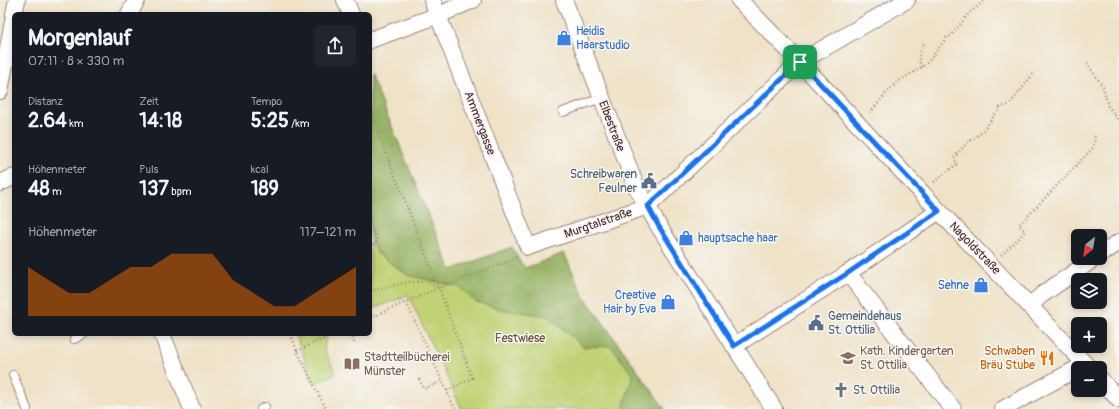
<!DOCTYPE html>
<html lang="de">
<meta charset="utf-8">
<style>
body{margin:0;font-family:Pangolin,sans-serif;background:#20242c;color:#f1f3f6;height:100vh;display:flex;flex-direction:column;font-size:15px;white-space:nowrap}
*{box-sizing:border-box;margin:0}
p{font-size:13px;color:#9ea1a6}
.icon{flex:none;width:22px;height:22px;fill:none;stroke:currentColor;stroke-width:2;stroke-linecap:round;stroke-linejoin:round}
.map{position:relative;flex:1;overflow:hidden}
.side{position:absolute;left:12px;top:12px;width:360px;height:324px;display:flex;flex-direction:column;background:#171b24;border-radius:6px;box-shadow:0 2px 6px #0003}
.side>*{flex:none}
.needle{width:26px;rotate:210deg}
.tools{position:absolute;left:1071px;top:229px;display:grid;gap:8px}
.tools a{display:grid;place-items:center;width:36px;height:36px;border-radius:6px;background:#171b24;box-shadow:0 2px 6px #0003;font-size:20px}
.pin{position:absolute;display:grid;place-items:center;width:34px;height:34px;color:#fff;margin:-17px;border-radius:8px;box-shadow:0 2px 6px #0006}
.round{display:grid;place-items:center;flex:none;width:42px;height:42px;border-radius:6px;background:#20242c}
.summary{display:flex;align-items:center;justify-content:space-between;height:68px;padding:0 16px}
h1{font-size:22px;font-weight:700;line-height:30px}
.metrics{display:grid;grid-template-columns:repeat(3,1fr);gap:6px;height:68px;padding:4px 16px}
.metrics div{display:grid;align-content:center}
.metrics b{font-size:20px;font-weight:700}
.metrics small{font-size:11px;font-weight:400}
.metrics p{font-size:11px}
.chart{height:112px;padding:8px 16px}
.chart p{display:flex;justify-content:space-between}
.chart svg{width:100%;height:72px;margin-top:4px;fill:#b45309;opacity:.7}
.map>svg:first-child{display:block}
</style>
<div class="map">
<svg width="1119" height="409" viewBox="0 0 1119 409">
<rect width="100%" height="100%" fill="#f6f6f2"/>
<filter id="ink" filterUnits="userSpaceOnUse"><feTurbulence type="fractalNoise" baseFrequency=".025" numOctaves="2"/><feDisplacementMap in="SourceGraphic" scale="8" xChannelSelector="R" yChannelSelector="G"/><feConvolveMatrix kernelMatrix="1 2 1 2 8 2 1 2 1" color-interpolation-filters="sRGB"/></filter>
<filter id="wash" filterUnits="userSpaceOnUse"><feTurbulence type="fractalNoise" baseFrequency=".012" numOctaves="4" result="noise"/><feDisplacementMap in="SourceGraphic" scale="16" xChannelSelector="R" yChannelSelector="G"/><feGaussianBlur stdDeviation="0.9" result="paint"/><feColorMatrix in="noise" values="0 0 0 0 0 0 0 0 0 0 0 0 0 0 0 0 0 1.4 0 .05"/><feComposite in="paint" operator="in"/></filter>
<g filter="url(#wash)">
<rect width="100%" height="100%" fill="#efe2c7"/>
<g fill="#c0d274" stroke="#857850">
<path d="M370,74l81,196 69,-8 6,6 38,-15 19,42 82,114h-203l-54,-114 -38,15z"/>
<path d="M295,334h32l-3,15 12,25 -22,9z"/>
</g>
<path fill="#98b466" stroke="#716a48" d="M370,74l81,196 61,-23 8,15 6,6 38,-15 19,42 82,114h-39l-2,-4 9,-30 -22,-29 -27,1 -37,-31 -47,-7 -24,-7 -17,-15 -52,-12 -30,-22 -7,-15z"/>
</g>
<g filter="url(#ink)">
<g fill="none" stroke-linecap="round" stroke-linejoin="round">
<defs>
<g id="lane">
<path d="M563,112l38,-14"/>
<path d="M74,339l10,-5"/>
<path d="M13,375l14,34"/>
<path d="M261,409l4,-2"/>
</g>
<g id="street">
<path d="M345,0l6,14"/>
<path d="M432,0l96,247 120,-41 152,-144 107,-62"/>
<path d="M564,0l72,186 22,39 116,184"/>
<path d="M739,0l61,62 139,149 150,157"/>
<path d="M14,14l3,-14"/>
<path d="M129,14l8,-14"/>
<path d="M370,40l69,-25 34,-15"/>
<path d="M0,91l14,-75"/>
<path d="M0,183l14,-6"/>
<path d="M1100,255l19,-13"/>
<path d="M848,273l105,136"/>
<path d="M1030,305l13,-11 52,-36"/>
<path d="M162,334l30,75"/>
<path d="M734,346l114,-73 91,-62"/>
<path d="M1100,379l19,21"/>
<path d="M1003,409l75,-41"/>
</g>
</defs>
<use href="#lane" stroke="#9c8079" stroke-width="10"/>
<use href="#street" stroke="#9c8079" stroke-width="18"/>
<g stroke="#9c8079" stroke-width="2.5" stroke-dasharray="1 3" stroke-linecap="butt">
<path d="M1087,63l16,24 5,19 11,15"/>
<path d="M922,67c-6,-9 -2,-15 2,-24"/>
<path d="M370,112l69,176 33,90 -26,13"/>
<path d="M870,113l17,-21 12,-11 23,-14 7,-6 18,-24 4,-1 18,-23 15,-12"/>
<path d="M934,182l23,-18 -3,-6 13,-15 15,-11 18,-24 10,-4 23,-30"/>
<path d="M370,224l8,17 -8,7"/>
<path d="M1001,255l18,-17 6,-7 -6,-6 74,-77 2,-12"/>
<path d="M370,291l38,-9h18l13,6"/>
<path d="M370,318l36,-16"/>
<path d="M291,334l6,17 29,58"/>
<path d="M353,334l1,9"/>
<path d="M297,351l36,-17"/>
<path d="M419,379l5,10 18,-8"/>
<path d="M455,409l-49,-107 33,-14 70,-27 7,-5"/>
</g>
<use href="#lane" stroke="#fff" stroke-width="8"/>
<use href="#street" stroke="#fff" stroke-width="16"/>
</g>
</g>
<g fill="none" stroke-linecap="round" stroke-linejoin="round" filter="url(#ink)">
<defs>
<path id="route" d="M800,62l139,149 -91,62 -114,73 -76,-121 -10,-19z"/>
</defs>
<use href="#route" stroke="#fff" stroke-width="8"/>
<use href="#route" stroke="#1a73e8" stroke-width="5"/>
</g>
<defs>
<symbol id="shop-bare" viewBox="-9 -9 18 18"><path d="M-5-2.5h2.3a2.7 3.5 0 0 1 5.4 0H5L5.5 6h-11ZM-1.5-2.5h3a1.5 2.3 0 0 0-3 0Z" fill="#3f7fe0" stroke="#f6f6f2" stroke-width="2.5" paint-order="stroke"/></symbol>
<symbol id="civic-bare" viewBox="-9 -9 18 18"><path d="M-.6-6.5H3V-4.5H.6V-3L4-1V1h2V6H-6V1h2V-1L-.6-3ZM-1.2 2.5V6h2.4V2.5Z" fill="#5c6f8a" stroke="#f6f6f2" stroke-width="2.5" paint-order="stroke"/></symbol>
<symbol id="school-bare" viewBox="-9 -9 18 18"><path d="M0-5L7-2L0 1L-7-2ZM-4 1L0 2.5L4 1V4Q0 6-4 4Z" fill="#8d6e63" stroke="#f6f6f2" stroke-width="2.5" paint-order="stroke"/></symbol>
<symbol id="restaurant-bare" viewBox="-9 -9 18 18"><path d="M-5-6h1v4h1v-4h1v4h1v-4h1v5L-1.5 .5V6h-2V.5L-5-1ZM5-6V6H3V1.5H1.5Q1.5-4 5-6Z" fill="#e8710a" stroke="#f6f6f2" stroke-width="2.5" paint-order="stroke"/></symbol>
<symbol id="library-bare" viewBox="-9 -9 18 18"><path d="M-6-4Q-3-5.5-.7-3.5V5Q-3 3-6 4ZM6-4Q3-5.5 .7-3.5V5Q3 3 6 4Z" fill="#8d6e63" stroke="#f6f6f2" stroke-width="2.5" paint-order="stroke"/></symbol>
<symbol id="church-bare" viewBox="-9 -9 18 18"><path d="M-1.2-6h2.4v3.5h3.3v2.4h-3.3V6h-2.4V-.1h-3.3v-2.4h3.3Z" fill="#6b7280" stroke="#f6f6f2" stroke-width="2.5" paint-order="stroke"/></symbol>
</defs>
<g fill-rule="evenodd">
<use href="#shop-bare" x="553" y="27" width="22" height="22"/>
<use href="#civic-bare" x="638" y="170" width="22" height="22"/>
<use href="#shop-bare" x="675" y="227" width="22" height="22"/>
<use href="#shop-bare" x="970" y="274" width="22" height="22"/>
<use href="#shop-bare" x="657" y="291" width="22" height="22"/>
<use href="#civic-bare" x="805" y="312" width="22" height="22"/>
<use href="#school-bare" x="837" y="347" width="22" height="22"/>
<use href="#restaurant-bare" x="1036" y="347" width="22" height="22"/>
<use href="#library-bare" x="341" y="353" width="22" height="22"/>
<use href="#church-bare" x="830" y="379" width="22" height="22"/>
</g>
<g text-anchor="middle" stroke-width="3" stroke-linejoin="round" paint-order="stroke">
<g font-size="12" fill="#366cbe" stroke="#f6f6f2" text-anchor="start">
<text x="576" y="35">Heidis<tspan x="576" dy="14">Haarstudio</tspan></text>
<text x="698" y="242">hauptsache haar</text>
<text x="969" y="289" text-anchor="end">Sehne</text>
<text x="656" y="299" text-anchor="end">Creative<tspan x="656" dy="14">Hair by Eva</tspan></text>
</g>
<g font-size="12" fill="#4a1f2b" stroke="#f6f6f2">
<text transform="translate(480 123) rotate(69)" y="4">Ammergasse</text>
<text transform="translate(612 126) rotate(69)" y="4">Elbestraße</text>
<text transform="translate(598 223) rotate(-19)" y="4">Murgtalstraße</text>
<text transform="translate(975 248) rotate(46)" y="4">Nagoldstraße</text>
</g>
<g font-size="12" fill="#4e5e75" stroke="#f6f6f2" text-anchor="end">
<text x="637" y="178">Schreibwaren<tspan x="637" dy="14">Feulner</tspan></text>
<text x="828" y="320" text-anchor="start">Gemeindehaus<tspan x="828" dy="14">St. Ottilia</tspan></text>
</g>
<g font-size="12" fill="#684c3d" stroke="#f6f6f2">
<text x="520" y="342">Festwiese</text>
</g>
<g font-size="12" fill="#785e54" stroke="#f6f6f2" text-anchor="start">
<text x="860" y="355">Kath. Kindergarten<tspan x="860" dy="14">St. Ottilia</tspan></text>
<text x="364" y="361">Stadtteilbücherei<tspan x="364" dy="14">Münster</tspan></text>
</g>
<g font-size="12" fill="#c56008" stroke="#f6f6f2" text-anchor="end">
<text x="1035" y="355">Schwaben<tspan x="1035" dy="14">Bräu Stube</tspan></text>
</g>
<g font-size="12" fill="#5b616d" stroke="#f6f6f2" text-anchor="start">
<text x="853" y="394">St. Ottilia</text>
</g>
</g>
</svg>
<div class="tools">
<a><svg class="needle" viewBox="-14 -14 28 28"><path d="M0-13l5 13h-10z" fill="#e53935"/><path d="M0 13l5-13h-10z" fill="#9ea1a6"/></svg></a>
<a><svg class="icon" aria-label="layers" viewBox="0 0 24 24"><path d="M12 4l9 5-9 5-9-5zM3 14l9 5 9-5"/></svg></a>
<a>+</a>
<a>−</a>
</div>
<div class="pin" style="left:800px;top:62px;background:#1e9e55"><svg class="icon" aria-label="arrive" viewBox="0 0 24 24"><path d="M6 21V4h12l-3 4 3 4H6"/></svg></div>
<section class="side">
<div class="summary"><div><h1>Morgenlauf</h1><p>07:11 · 8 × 330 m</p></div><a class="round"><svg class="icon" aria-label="share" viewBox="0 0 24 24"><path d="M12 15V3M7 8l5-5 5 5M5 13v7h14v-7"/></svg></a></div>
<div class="metrics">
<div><p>Distanz</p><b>2.64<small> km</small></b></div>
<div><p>Zeit</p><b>14:18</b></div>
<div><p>Tempo</p><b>5:25<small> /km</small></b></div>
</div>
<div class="metrics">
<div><p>Höhenmeter</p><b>48<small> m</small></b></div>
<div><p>Puls</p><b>137<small> bpm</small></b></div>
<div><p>kcal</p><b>189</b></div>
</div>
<div class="chart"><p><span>Höhenmeter</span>117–121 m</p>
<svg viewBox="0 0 160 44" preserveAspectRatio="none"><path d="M0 44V14L10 22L20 30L30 30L40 22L50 14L60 14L70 6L80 6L90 6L100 22L110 30L120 38L130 38L140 30L150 22L160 14V44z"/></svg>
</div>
</section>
</div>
